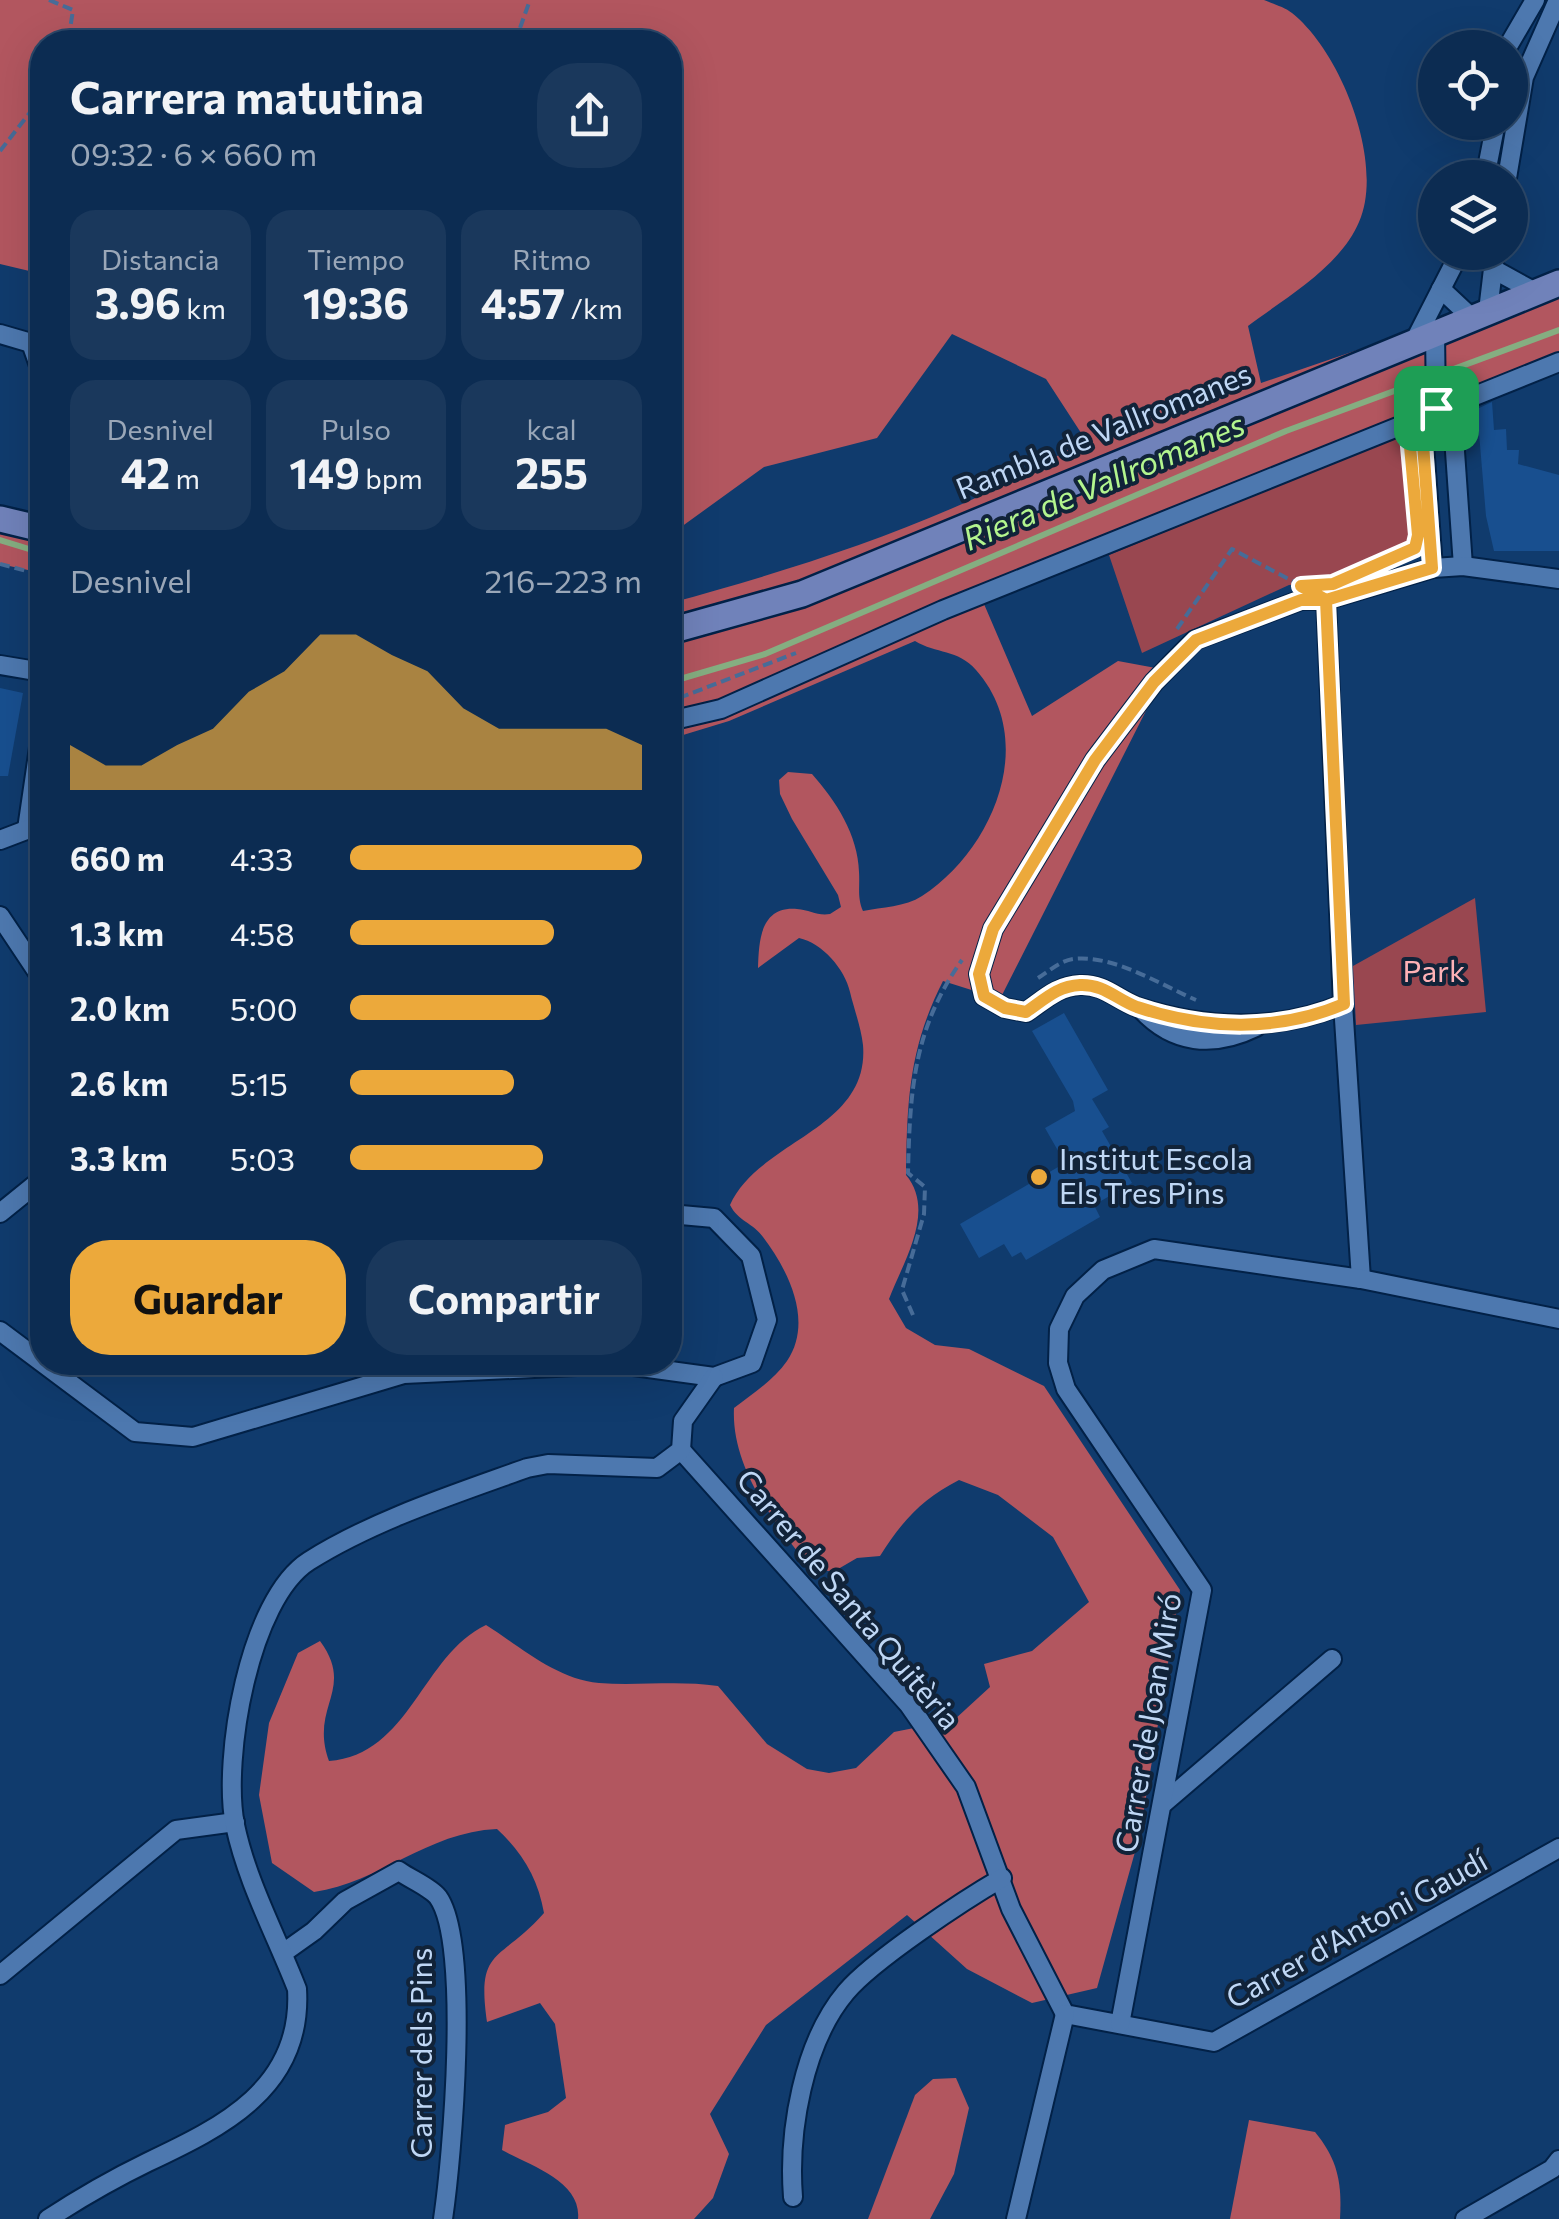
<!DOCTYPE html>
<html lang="es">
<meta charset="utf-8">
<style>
body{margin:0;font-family:Commissioner,sans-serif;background:#1a385c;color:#f1f3f6;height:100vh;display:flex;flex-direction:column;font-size:38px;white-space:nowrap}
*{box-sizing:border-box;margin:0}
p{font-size:32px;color:#9aa7b8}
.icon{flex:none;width:55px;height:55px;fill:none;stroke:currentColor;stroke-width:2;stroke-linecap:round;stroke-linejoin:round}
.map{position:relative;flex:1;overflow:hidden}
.side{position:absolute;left:30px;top:30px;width:652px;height:1345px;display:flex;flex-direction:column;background:#0c2c52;border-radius:40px;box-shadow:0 10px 40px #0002,0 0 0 2px #2c4869}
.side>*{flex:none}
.buttons{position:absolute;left:1418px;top:30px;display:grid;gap:20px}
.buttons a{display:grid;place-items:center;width:110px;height:110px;border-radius:50%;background:#0c2c52;box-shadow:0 10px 40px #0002,0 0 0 2px #2c4869;font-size:50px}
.pin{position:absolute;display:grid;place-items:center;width:85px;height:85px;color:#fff;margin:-42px;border-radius:20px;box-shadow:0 5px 15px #0006}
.round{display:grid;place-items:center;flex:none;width:105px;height:105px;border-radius:40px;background:#1a385c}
.overview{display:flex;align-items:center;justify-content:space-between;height:170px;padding:0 40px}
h1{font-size:45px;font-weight:700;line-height:75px}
.figures{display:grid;grid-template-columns:repeat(3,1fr);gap:15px;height:170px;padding:10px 40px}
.figures div{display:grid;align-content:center;border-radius:25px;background:#1a385c;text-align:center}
.figures b{font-size:42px;font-weight:700}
.figures small{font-size:28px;font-weight:400}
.figures p{font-size:28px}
.chart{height:280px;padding:20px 40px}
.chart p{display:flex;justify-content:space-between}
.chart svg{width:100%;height:180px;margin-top:10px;fill:#eca93b;opacity:.7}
.action{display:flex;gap:20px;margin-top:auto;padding:20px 40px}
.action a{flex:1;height:115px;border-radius:40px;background:#eca93b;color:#111;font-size:40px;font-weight:700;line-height:115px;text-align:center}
.action a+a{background:#1a385c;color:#f1f3f6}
ul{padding:0 40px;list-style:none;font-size:32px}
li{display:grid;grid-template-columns:160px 120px 1fr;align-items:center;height:75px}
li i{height:25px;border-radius:12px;background:#eca93b}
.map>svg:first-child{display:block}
</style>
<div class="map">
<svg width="1559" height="2219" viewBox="0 0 1559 2219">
<rect width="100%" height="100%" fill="#103b6d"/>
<g fill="#994750">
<path d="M1403,434l10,106 -11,11 -85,32 -28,2 -147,68 -33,-98z"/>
<path d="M1475,898l11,114 -130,13 -3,-59z"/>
</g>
<g fill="#b2565f">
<path d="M0,0h1264c9,4 21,7 28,13 49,39 93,150 67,209 -19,45 -74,76 -111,104l13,57 298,-102v75l-104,36 -477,198 54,126 86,-55 54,10 -15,18 -157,310 -57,-18c-34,67 -36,119 -37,194 30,36 -2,85 -17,124l17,29 29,17 34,4 75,37 136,204 -40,244 -43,154 -65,15 -65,-34 -60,-54 -141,110 -56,89 19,40 -16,44 -19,21h-116c4,-38 -49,-54 -76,-69l3,-25 43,-13 18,-14 -11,-74 -15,-21 -53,19c-11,-76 13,-59 57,-109 -6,-34 -21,-60 -47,-84 -70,3 -118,54 -183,63l-42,-29 -13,-68 10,-72 29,-70 22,-12c36,49 -11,65 9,120 81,-6 93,-106 157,-136 35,22 70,54 113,58 39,3 79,-3 119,3l49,58 40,25 22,4 27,-5 38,-36 60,-12 36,-33 -6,-23 48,-13 57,-49 -36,-65 -55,-42 -39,-15c-37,19 -57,41 -79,76l-23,2 -24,14 -23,-5c-36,-44 -79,-100 -76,-159 18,-14 40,-28 53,-47 27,-40 1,-91 -24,-124 -10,-14 -25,-16 -33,-32 29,-65 140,-75 133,-160 -2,-18 -9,-36 -13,-53 -5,-23 -28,-49 -51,-54l-41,30c1,-27 2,-62 39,-59 13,1 20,7 33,5l11,-7 -3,-12 -46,-76 -12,-25 -1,-14 9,-8 24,2c24,27 46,61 47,98 1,15 -2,25 4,39 19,-4 42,-4 59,-15 71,-46 117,-155 54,-226 -18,-21 -40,-16 -61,-29l-186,80 -59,18v-136c134,-36 299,-89 415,-164l-39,-60 -94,-45 -75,104 -113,29 -94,68v-493h-628v232l-42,-10z"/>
<path d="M0,510l42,11v52l-42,-9z"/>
<path d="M956,2078l13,30 -15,66 -24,45h-62l47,-124 18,-16z"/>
<path d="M1249,2120l66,12c23,28 27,51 25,87h-110z"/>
</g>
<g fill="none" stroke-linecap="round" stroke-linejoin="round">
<g stroke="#85ae81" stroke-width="6">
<path d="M0,540l42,13"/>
<path d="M670,682l95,-28 521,-223 273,-101"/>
</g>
</g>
<g fill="#184f8f">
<path d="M1492,402l2,28 12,-1 1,21h12l-1,14 41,11v76h-65l-8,-35 -9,-107z"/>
<path d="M0,688l23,5 -15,83h-8z"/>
<path d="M1064,1013l44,77 -16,9 17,28 -7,4 30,52 -38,22 6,12 -74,43 -5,-8 -9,5 -8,-13 -25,14 -19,-34 105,-61 -20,-35 30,-17 -2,-10 -41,-70z"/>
</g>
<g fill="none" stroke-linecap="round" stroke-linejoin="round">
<defs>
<g id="street">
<path d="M1507,48l28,-48"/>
<path d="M1485,178l11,-56"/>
<path d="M1507,178l17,-101 34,-77"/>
<path d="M1493,269l42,23"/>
<path d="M1441,289l31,29"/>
<path d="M1488,311l7,-59"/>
<path d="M0,334l31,9 11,31"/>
<path d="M1415,340l45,-88"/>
<path d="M1436,408l17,15 10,143"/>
<path d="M1433,568l-10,-138 13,-22 -1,-76"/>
<path d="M1326,600l17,404 18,275"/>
<path d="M0,665l42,7"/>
<path d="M670,721l51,-12 222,-99 616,-248"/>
<path d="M27,829l15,-102"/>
<path d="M0,840l42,-16"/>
<path d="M0,916l42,63"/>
<path d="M1343,1004c-65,28 -138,25 -206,3 -21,-8 -33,-23 -57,-22 -23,1 -36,15 -54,27l-21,-4 -21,-12 -5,-22 14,-45 102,-169 59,-78 41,-42 106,-40h25l107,-32 30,-2 96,13"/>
<path d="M1141,1009c32,35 72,39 115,18"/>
<path d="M0,1213l42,-34"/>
<path d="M0,1331l135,101 58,5 211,-63 215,-10 95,13 38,-14 15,-43 -16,-64 -37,-38 -44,-4"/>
<path d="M681,1450l228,255 57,82 45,122 54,105 149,28 345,-194"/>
<path d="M1164,1803l168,-144"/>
<path d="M283,1953l31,-22 31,-30 54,-30c11,8 31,16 39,26 33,46 14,262 5,322"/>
<path d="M0,1975l176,-145 59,-8"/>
<path d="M1120,2024l82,-434 -136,-201 -8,-26 1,-34 16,-33 28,-26 51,-21 207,30 198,40"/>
<path d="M793,2197c-5,-65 10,-154 53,-205 27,-32 118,-92 156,-114"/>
<path d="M48,2219c32,-21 65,-40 100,-57 74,-35 155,-74 149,-173 -21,-54 -50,-107 -62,-164 -13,-66 14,-226 74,-264 65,-41 146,-67 218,-93l21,-4 109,4 24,-18 2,-29 31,-44"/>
<path d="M1016,2219l49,-205"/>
<path d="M1465,2219l87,-50 7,-9"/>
</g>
<g id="secondary">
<path d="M0,519l42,10"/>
<path d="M670,631l132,-37 757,-311"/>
</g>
</defs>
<use href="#street" stroke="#022147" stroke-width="22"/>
<use href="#secondary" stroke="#022147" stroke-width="30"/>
<g stroke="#476c98" stroke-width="4" stroke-dasharray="10 5" stroke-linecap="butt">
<path d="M49,0l24,10 -5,32"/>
<path d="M515,42l15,-42"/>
<path d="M0,151l42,-54"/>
<path d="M0,564l42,11"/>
<path d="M1177,629l55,-80 64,34"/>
<path d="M679,698l117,-45"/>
<path d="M1038,978c11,-7 22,-17 35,-19 40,-5 88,26 123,41"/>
<path d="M913,1315l-11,-25 22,-76 1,-27 -17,-14c2,-81 5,-144 54,-213"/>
</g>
<use href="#street" stroke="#4d78af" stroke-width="18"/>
<use href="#secondary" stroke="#7082ba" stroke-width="25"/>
</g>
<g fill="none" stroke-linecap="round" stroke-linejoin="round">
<defs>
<path id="route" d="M1436,408l-28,16 10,111 -3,13 -82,36 -32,2 25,14 18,404c-66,28 -139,26 -207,3 -21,-8 -33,-23 -57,-22 -23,1 -36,15 -54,27l-21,-4 -21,-12 -5,-22 14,-45 102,-169 59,-78 42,-42 105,-40h25l106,-32 -10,-138 14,-22"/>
</defs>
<use href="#route" stroke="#fff" stroke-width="20"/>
<use href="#route" stroke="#eca93b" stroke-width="12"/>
</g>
<circle fill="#eca93b" stroke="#112339" stroke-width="4" cx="1039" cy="1177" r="10"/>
<g text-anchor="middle" stroke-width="8" stroke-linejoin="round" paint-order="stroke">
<g font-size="30" fill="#bfd7f5" stroke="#112339">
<text transform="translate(1104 432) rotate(-22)" y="10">Rambla de Vallromanes</text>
<text transform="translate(848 1600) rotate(50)" y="10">Carrer de Santa Quitèria</text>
<text transform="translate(1149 1723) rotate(-80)" y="10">Carrer de Joan Miró</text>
<text transform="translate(1357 1930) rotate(-29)" y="10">Carrer d'Antoni Gaudí</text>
<text transform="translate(422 2053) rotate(-90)" y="10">Carrer dels Pins</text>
</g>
<g font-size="30" fill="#feb2b6" stroke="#112339">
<text x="1434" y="982">Park</text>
</g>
<g font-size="30" fill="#bfd7f5" stroke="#112339" text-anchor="start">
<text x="1059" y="1170">Institut Escola<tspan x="1059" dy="34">Els Tres Pins</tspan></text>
</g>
<g font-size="32" font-style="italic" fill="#b3f58e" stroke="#112339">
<text transform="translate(1104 482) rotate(-23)" y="11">Riera de Vallromanes</text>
</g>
</g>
</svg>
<div class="buttons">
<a><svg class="icon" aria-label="locate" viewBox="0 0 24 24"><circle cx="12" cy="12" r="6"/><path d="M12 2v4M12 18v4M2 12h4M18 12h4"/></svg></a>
<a><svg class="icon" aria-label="layers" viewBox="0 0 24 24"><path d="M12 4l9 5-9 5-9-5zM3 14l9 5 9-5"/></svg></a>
</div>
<div class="pin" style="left:1436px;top:408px;background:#1e9e55"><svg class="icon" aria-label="arrive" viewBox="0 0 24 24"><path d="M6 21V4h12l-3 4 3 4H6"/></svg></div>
<section class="side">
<div class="overview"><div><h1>Carrera matutina</h1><p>09:32 · 6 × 660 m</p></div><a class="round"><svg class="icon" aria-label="share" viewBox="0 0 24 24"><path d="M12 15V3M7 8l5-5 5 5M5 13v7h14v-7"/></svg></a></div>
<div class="figures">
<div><p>Distancia</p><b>3.96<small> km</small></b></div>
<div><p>Tiempo</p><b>19:36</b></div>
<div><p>Ritmo</p><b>4:57<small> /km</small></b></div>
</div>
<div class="figures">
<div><p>Desnivel</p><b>42<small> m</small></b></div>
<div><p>Pulso</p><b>149<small> bpm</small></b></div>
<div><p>kcal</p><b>255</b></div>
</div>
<div class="chart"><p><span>Desnivel</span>216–223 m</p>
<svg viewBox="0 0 160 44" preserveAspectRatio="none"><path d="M0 44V33L10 38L20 38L30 33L40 29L50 20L60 15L70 6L80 6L90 11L100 15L110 24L120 29L130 29L140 29L150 29L160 33V44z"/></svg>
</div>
<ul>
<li><b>660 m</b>4:33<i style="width:100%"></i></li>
<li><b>1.3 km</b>4:58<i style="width:70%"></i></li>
<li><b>2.0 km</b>5:00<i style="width:69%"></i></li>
<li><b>2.6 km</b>5:15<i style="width:56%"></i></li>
<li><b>3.3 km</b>5:03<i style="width:66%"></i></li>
</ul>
<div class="action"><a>Guardar</a><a>Compartir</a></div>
</section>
</div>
